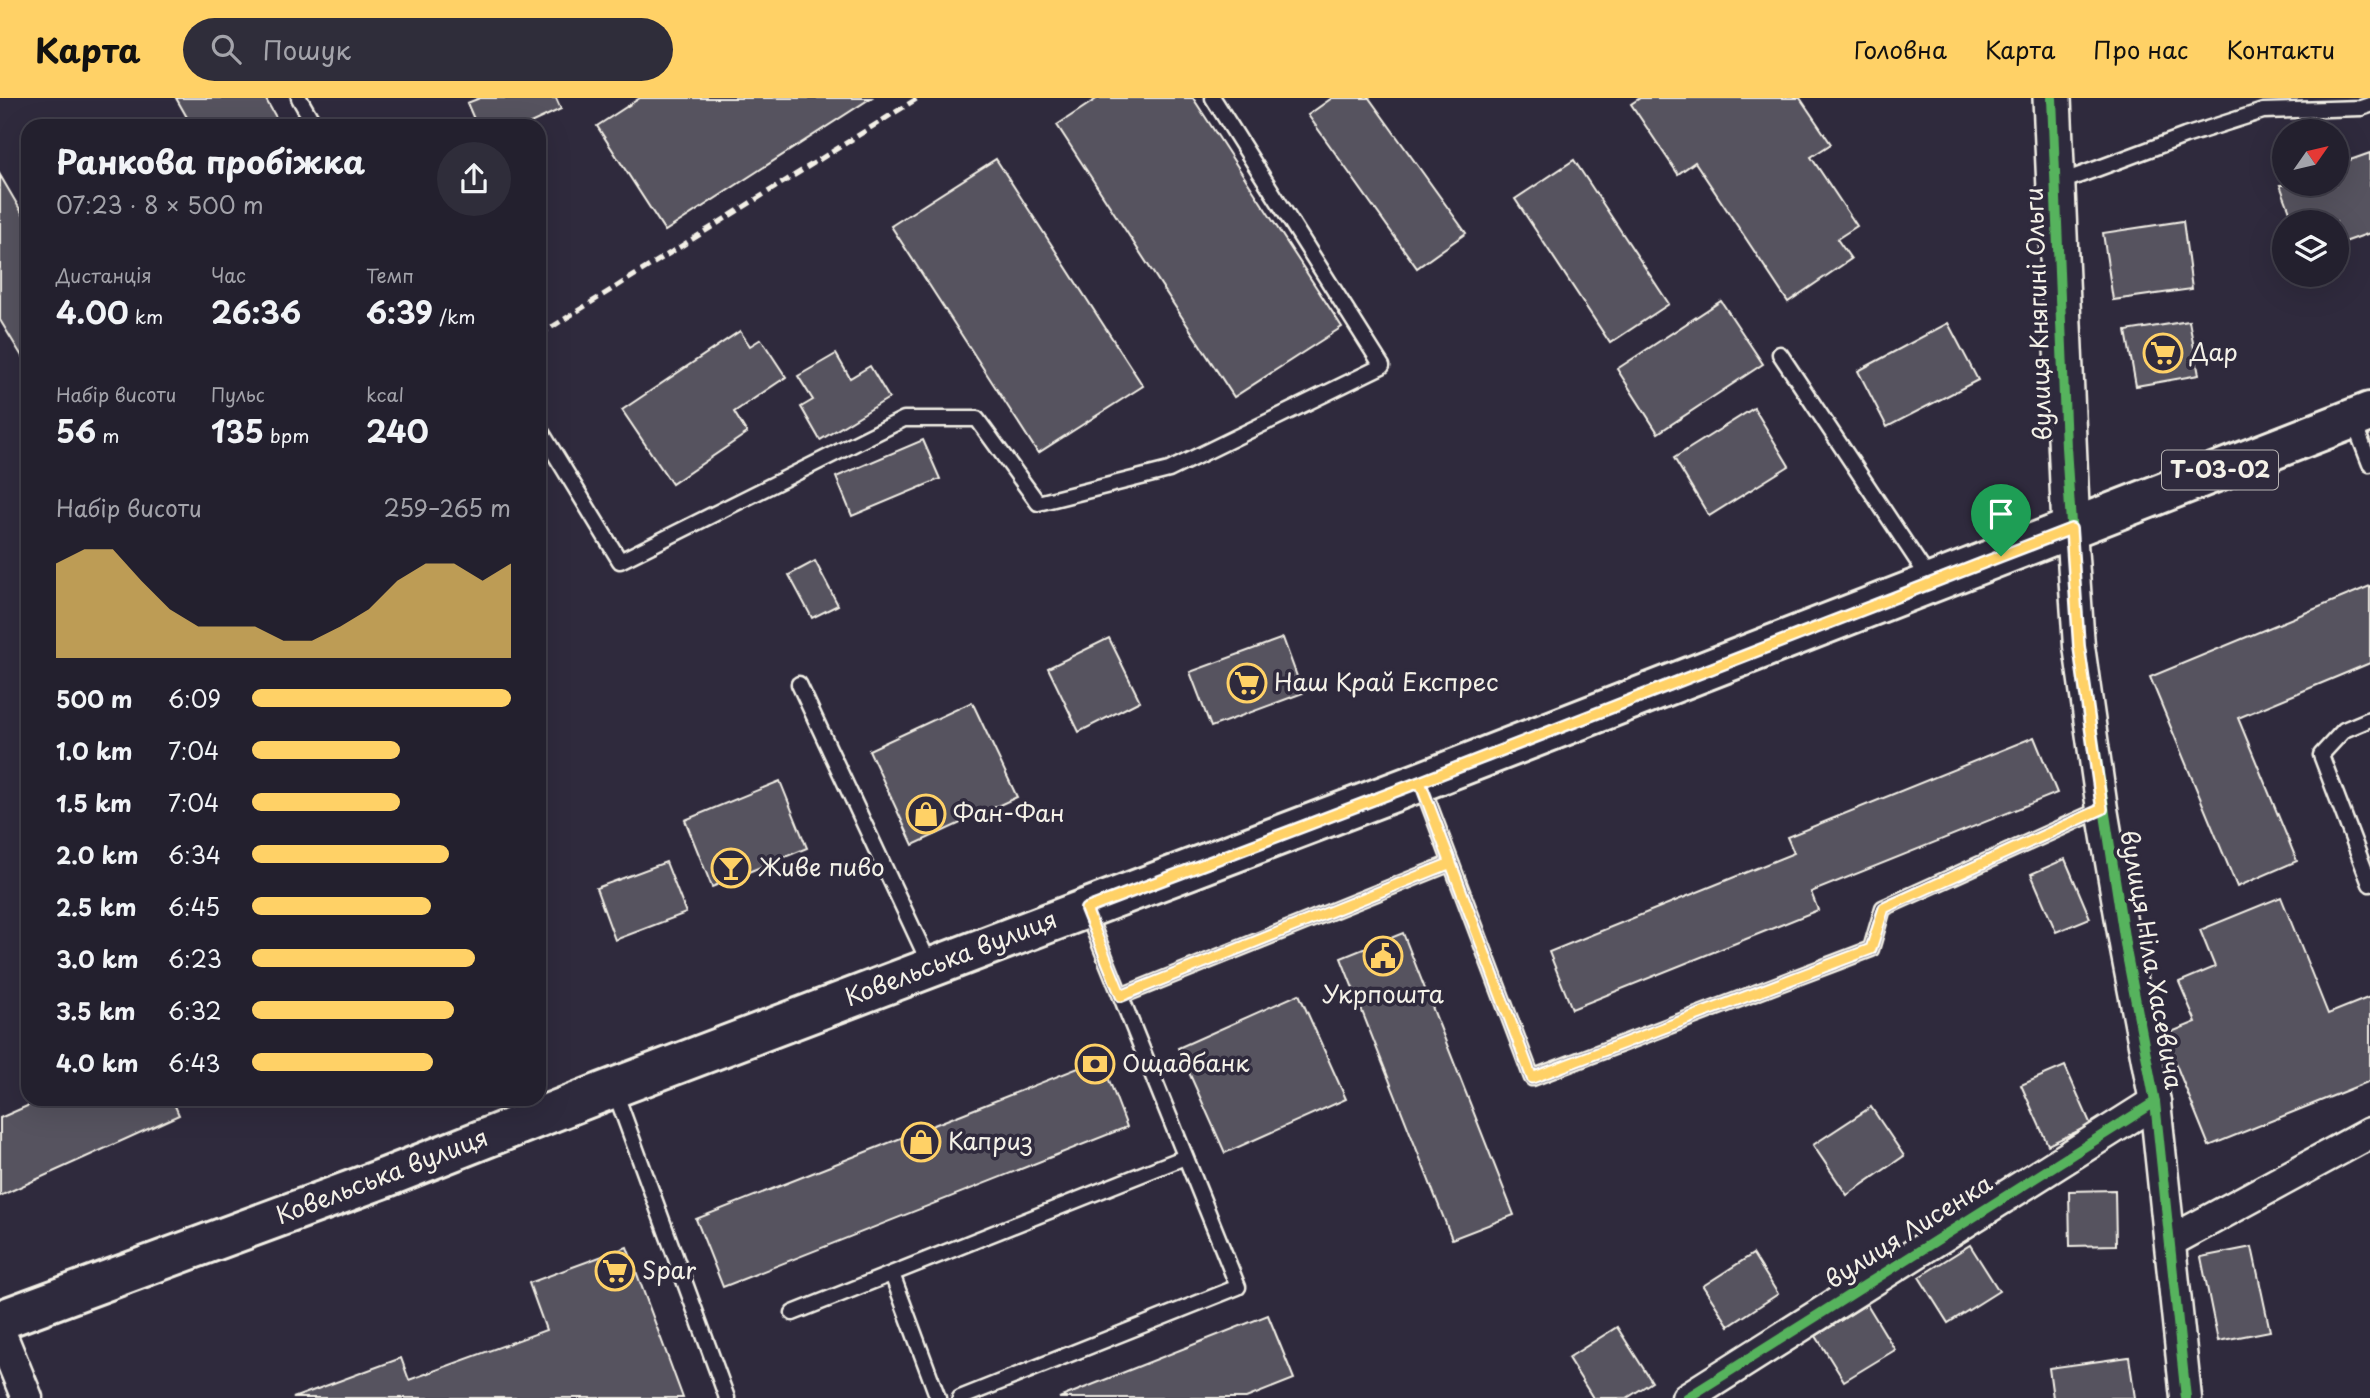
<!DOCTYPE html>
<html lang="uk">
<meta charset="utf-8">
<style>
body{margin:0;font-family:"Playpen Sans",sans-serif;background:#2f2d3a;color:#f1f3f6;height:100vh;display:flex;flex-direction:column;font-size:26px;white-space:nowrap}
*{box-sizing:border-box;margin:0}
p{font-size:23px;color:#a3a3aa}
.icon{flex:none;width:38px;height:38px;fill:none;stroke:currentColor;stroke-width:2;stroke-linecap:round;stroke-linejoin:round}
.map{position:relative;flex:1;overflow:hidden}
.details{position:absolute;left:21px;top:21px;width:525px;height:987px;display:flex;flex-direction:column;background:#23202e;border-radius:21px;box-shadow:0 7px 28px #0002,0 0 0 2px #403e4a}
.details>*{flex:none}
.needle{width:46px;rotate:56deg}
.fabs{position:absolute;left:2272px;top:21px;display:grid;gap:14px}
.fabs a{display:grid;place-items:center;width:77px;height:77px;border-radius:50%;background:#23202e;box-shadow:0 7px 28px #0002,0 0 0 2px #403e4a;font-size:35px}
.pin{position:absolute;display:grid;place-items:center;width:60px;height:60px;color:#fff;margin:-72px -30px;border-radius:50% 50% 50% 0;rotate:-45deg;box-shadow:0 0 7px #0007}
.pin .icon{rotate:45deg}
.round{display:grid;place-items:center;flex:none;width:74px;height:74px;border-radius:37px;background:#2f2d3a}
.overview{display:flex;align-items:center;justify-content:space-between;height:119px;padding:0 35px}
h1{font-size:32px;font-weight:700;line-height:52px}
.figures{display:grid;grid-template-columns:repeat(3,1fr);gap:10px;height:119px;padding:7px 35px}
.figures div{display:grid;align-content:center}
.figures b{font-size:30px;font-weight:700}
.figures small{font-size:19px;font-weight:400}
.figures p{font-size:19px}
.chart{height:196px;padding:14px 35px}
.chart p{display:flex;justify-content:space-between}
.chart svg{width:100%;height:126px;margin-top:7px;fill:#ffd166;opacity:.7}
ul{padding:0 35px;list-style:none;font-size:23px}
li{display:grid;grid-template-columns:112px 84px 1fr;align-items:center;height:52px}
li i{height:18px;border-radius:9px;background:#ffd166}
header{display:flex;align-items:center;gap:42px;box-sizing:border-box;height:98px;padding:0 35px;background:#ffd166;color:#111}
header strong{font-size:33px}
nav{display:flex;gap:38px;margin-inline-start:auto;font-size:24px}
.search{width:490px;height:63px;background:#2f2d3a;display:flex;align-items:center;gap:18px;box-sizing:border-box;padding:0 24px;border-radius:38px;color:#a3a3aa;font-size:26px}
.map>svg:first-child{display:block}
</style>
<header>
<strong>Карта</strong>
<div class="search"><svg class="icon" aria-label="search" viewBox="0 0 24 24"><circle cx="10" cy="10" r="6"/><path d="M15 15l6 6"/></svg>Пошук</div>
<nav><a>Головна</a><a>Карта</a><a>Про нас</a><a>Контакти</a></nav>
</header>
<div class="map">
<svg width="2370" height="1300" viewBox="0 0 2370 1300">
<rect width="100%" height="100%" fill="#2f2a3d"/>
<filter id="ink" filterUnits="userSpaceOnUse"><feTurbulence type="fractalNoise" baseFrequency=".0143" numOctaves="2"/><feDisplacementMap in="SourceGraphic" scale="14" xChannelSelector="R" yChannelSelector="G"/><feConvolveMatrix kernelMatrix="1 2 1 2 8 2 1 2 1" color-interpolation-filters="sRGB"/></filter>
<g filter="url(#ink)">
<g fill="#56525f" stroke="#f4f1e8" stroke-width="2">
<path d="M176,0h89l16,28h-89z"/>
<path d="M480,0h76l5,11 -37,17h-47l-10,-23z"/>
<path d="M640,0h231l-206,133 -68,-105z"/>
<path d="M1098,0h95l149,229 -108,70 -177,-272z"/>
<path d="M1332,0h37l97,135 -49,35 -109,-153z"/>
<path d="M1640,0h160l31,46 -20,13 46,69 -20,13 14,20 -63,43 -93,-140 -17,12 -47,-70z"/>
<path d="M2370,55v80l-34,12v-23h-42l-14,-37 56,-1v-19z"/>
<path d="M996,61l147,227 -105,67 -147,-227z"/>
<path d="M1574,62l95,144 -59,39 -95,-144z"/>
<path d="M0,77l28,48v139l-2,1 -26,-43z"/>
<path d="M2183,123l9,68 -79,11 -10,-67z"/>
<path d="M1721,203l42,63 -105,69 -41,-64z"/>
<path d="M2189,223l10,54 -63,11 -10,-55z"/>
<path d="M1948,225l30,57 -91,47 -29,-56z"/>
<path d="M740,233l10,15 11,-7 25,38 -52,35 13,21 -75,51 -50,-74z"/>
<path d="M836,256l14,24 20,-12 19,32 -69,42 -19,-33 12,-7 -15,-24z"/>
<path d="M1754,310l35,58 -80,50 -35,-58z"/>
<path d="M923,342l17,39 -88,37 -16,-39z"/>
<path d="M815,463l23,44 -26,13 -23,-43z"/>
<path d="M2370,488v77l-132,55 59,143 -60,26 -87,-210z"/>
<path d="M1109,540l31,63 -61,31 -31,-64z"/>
<path d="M1283,540l20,55 -92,34 -21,-55z"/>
<path d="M972,604l45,95 -104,48 -44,-95z"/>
<path d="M2034,639l23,56 -246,99 7,18 -246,99 -23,-57 245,-99 -7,-16z"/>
<path d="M780,683l27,67 -95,39 -27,-67z"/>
<path d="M2065,761l25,59 -34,14 -25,-58z"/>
<path d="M666,764l20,51 -71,27 -19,-52z"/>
<path d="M2281,799l47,117 42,-17v84l-161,65 -45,-111 32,-13 -17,-40 36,-15 -15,-37z"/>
<path d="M1403,835l111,282 -62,24 -111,-281z"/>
<path d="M1299,896l47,105 -121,54 -47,-105z"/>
<path d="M1101,961l26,68 -404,160 -27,-68z"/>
<path d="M2065,968l26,59 -43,20 -27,-60z"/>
<path d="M43,1001h129l7,16 -179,81v-78z"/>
<path d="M1871,1009l33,49 -57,39 -34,-50z"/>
<path d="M2115,1092l1,55 -46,1 -1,-55z"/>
<path d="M1970,1147l29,46 -51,32 -29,-46z"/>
<path d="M627,1149l56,151h-390l108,-40 8,22 137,-50 -17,-47z"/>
<path d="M2252,1149l18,84 -52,10 -17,-84z"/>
<path d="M1753,1156l25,40 -49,32 -26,-40z"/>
<path d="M1867,1206l28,46 -51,31 -28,-45z"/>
<path d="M1268,1217l26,64 -48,19h-187z"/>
<path d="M1617,1229l35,55 -25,16h-34l-25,-40z"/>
<path d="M2129,1259l6,41h-82l-4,-30z"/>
</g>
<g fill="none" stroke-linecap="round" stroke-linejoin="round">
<defs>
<g id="service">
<path d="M299,0l16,28"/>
<path d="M2056,86l129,-48 78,-25 98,-3 9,-3"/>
<path d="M1780,256l150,226"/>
<path d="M2353,322l17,44"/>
<path d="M539,330l81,133 284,-142h73l61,84 131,-33 213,-104 -169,-268"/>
<path d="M799,586l131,281"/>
<path d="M2370,621l-26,11 -23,25 49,129"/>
<path d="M1421,685l111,295 339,-129 12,-41 219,-99"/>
<path d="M1121,898l330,-133"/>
<path d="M614,991l113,309"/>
<path d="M892,1176l46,124"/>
<path d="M793,1215l392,-156"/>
<path d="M960,1300l278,-111 -152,-377"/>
</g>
<g id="minor">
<path d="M2071,431l8,117 23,163 24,141 29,152 31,296"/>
<path d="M2171,1143l199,-108"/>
<path d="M0,1234l27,66"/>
<path d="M1687,1300l468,-296"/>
</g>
<path id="tertiary" d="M2052,0l19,431"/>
<path id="primary" d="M0,1222l387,-143 216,-85 817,-310 950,-370"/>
</defs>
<use href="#service" stroke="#f4f1e8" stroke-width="19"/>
<use href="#minor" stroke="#f4f1e8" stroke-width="35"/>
<use href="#tertiary" stroke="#f4f1e8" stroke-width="42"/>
<use href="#primary" stroke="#f4f1e8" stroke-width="44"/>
<use href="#service" stroke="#2f2a3d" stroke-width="14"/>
<use href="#minor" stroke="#2f2a3d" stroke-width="30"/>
<use href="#tertiary" stroke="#2f2a3d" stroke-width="37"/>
<use href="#primary" stroke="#2f2a3d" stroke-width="38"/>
<path stroke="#f4f1e8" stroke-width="5" stroke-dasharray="10 5" stroke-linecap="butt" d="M539,237l379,-237"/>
<defs>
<g id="cycleway">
<path d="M2052,0l14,349 13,199 47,304 29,152 31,296"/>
<path d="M1687,1300l468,-296"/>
</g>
</defs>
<use href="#cycleway" stroke="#2f2a3d" stroke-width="15"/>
<use href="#cycleway" stroke="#56b35d" stroke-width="10"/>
</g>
</g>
<g fill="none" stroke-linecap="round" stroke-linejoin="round" filter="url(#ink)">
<defs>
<path id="route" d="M2001,458l-581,226 31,81 -330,133 -35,-87 334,-127 112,296 339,-129 13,-41 218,-99 -23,-163 -8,-117 -70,27"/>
</defs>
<use href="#route" stroke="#fff" stroke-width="14"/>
<use href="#route" stroke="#ffd166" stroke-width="9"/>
</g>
<defs>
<symbol id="supermarket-ring" viewBox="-11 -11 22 22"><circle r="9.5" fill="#2f2a3d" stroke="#ffd166" stroke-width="1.5"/><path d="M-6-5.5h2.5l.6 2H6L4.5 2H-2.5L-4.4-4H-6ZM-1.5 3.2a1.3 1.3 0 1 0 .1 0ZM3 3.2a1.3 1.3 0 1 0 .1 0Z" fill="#ffd166"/></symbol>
<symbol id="shop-ring" viewBox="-11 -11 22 22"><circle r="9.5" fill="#2f2a3d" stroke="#ffd166" stroke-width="1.5"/><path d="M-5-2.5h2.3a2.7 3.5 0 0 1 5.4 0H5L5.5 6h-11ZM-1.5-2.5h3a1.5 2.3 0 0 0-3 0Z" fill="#ffd166"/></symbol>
<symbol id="bar-ring" viewBox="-11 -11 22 22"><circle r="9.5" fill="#2f2a3d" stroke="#ffd166" stroke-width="1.5"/><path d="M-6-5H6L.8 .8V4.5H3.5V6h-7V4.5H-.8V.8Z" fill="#ffd166"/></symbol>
<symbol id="civic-ring" viewBox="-11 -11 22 22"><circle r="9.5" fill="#2f2a3d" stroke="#ffd166" stroke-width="1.5"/><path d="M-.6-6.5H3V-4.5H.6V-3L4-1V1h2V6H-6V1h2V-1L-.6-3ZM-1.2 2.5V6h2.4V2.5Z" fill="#ffd166"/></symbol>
<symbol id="bank-ring" viewBox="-11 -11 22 22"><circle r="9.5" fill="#2f2a3d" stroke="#ffd166" stroke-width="1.5"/><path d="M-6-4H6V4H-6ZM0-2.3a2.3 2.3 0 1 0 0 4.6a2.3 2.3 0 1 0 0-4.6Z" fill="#ffd166"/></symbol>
</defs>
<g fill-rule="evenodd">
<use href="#supermarket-ring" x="2141" y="233" width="44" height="44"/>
<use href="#supermarket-ring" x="1225" y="563" width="44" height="44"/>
<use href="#shop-ring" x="904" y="694" width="44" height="44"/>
<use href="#bar-ring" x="709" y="748" width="44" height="44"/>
<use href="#civic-ring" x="1361" y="836" width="44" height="44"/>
<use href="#bank-ring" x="1073" y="944" width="44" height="44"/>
<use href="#shop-ring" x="899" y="1022" width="44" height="44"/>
<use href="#supermarket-ring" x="593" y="1151" width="44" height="44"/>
</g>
<g text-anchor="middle" stroke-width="7" stroke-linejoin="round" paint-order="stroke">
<rect fill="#2f2a3d" stroke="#b9b5b5" stroke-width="2" x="2162" y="352.5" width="116" height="39" rx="5"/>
<g font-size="23" font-weight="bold" fill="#f4f1e8">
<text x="2220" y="380">Т-03-02</text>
</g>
<g font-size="24" fill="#f4f1e8" stroke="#2f2a3d">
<text transform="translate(2039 216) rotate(-92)" y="8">вулиця Княгині Ольги</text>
<text transform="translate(951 861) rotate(-21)" y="8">Ковельська вулиця</text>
<text transform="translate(2151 862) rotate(80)" y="8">вулиця Ніла Хасевича</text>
<text transform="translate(382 1079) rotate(-21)" y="8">Ковельська вулиця</text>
<text transform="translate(1909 1134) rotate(-32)" y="8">вулиця Лисенка</text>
</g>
<g font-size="24" fill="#f4f1e8" stroke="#2f2a3d" text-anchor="start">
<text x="2190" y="263">Дар</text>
<text x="1274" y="593">Наш Край Експрес</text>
<text x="953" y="724">Фан-Фан</text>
<text x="758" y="778">Живе пиво</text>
<text x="1383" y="905" text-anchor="middle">Укрпошта</text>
<text x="1122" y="974">Ощадбанк</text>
<text x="948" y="1052">Каприз</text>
<text x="642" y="1181">Spar</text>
</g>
</g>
</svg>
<div class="fabs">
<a><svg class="needle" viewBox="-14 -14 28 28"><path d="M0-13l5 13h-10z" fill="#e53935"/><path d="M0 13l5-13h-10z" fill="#a3a3aa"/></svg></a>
<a><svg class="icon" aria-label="layers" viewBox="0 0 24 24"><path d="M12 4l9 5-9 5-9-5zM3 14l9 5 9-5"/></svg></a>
</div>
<div class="pin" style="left:2001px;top:458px;background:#1e9e55"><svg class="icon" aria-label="arrive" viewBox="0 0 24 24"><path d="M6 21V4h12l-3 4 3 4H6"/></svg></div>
<section class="details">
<div class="overview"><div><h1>Ранкова пробіжка</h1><p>07:23 · 8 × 500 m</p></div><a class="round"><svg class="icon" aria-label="share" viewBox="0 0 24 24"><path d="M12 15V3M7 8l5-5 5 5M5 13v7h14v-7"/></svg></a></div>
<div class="figures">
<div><p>Дистанція</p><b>4.00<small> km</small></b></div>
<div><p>Час</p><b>26:36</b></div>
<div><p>Темп</p><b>6:39<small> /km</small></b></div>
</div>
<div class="figures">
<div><p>Набір висоти</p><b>56<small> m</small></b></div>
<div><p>Пульс</p><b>135<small> bpm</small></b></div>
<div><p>kcal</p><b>240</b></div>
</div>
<div class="chart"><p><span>Набір висоти</span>259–265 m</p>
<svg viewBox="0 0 160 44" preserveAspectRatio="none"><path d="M0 44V11L10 6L20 6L30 17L40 27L50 33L60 33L70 33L80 38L90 38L100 33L110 27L120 17L130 11L140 11L150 17L160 11V44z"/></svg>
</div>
<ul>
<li><b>500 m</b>6:09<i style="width:100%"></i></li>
<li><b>1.0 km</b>7:04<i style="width:57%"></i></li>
<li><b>1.5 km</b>7:04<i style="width:57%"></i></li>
<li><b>2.0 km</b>6:34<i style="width:76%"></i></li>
<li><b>2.5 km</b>6:45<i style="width:69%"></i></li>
<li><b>3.0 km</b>6:23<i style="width:86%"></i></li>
<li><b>3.5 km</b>6:32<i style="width:78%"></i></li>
<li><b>4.0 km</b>6:43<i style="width:70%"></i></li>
</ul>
</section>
</div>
